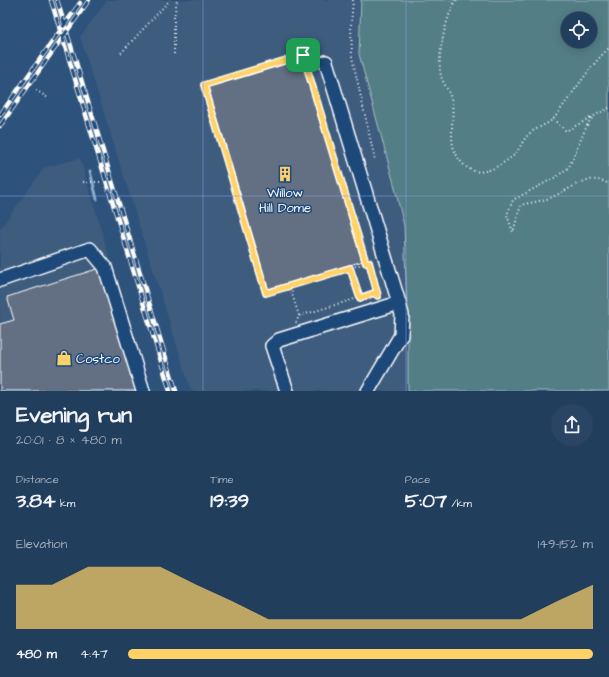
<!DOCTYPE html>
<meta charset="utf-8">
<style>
body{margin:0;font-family:"Architects Daughter",sans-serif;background:#2a4563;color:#f1f3f6;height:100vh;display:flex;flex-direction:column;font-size:15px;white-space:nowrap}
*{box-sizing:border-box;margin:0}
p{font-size:13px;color:#a2aebc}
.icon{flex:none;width:22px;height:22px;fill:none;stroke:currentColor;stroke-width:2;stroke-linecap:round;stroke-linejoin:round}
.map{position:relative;height:391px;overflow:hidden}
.side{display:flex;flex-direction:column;background:#223e5d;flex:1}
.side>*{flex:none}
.fabs{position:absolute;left:561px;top:12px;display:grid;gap:8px}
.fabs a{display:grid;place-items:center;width:36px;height:36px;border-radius:50%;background:#223e5d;box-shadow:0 2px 10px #0003,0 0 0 1px #3f5772;font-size:20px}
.pin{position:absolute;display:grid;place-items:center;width:34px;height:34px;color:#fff;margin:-17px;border-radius:8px;box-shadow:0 2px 6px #0006}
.round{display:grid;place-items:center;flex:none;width:42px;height:42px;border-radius:21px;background:#2a4563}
.overview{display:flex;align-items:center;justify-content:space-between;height:68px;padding:0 16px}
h1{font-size:22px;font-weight:800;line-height:30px}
.figures{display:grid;grid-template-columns:repeat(3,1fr);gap:6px;height:68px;padding:4px 16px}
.figures div{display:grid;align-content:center}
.figures b{font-size:20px;font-weight:800}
.figures small{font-size:11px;font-weight:400}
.figures p{font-size:11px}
.chart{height:112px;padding:8px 16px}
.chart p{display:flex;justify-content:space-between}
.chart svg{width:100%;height:72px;margin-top:4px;fill:#ffd166;opacity:.7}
ul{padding:0 16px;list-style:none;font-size:13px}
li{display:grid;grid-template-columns:64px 48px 1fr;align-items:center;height:30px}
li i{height:10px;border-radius:5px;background:#ffd166}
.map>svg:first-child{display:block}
</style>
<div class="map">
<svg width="609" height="391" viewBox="0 0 609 391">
<rect width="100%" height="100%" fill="#2d527c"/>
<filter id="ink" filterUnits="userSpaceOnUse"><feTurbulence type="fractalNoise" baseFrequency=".025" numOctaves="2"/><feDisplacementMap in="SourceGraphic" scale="8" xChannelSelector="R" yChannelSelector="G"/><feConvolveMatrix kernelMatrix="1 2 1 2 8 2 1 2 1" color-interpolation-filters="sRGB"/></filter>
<g filter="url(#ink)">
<g fill="#3e5b7e" fill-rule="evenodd">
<path d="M107,0h502v391h-418l-111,-354zM568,19h22v22h-22z"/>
<path d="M80,158l69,233h-149v-162l44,-61z"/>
</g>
<path fill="#537e86" stroke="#a9bec2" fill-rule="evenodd" d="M361,0h248v391h-201v-54l-4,-111 -10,-42 -35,-130zM568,19h22v22h-22z"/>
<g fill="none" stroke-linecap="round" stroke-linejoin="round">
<path stroke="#90aec8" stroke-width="3" d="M90,171l7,28"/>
</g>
<g fill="#647083" stroke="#fff">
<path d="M302,59l61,202 -95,29 -61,-203z"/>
<path d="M100,268l38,123h-138v-67l14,-4 -7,-23z"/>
</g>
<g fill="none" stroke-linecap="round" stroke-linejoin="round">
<defs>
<g id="minor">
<path d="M326,62l73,241"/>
<path d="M0,280l90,-31 15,18 38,124"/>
<path d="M287,391l-15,-45 7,-6 120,-37 3,12 -1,20 -33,56"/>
</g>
</defs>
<use href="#minor" stroke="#fff" stroke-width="16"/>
<g stroke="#fff" stroke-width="2" stroke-dasharray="1 3" stroke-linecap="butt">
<path d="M353,0l-2,25 1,32 23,103"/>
<path d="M456,0c-10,16 -21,61 -14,79 4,9 9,15 10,25 2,15 -3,33 3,48 15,31 38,20 59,3 6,-6 8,-14 14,-20 6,-7 18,-9 25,-16 5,-5 9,-12 13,-17 14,-19 26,-38 43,-54"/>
<path d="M121,53l49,-53"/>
<path d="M174,54v-37l3,-17"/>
<path d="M303,55l63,208 -100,30 -62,-208z"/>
<path d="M36,90l12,8"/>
<path d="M609,108l-15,8 -6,7 -19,44 -13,10 -43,23 -6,15 6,17 8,-27c11,-3 23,-4 33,-9 20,-8 33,-24 55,-12"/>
<path d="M553,119l13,12 26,-14"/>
<path d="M83,182h19"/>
<path d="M366,263l3,-1 9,32"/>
<path d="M350,265l10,33"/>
<path d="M289,284l10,32"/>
<path d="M296,323l3,-7 75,-23 7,4"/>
</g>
<use href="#minor" stroke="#1f4a7a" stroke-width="13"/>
<defs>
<g id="rail">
<path d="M51,0l119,391"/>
<path d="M57,0l119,391"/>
<path d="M0,115l80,-112"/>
<path d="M0,126l89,-126"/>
</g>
</defs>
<use href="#rail" stroke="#fff" stroke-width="4.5"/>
<use href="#rail" stroke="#1f4a7a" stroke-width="3" stroke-dasharray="9" stroke-linecap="butt"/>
</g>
</g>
<g fill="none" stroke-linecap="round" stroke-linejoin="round" filter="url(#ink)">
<defs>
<path id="route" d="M303,55l63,208 3,-1 9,34 -4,-3 -14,5 -10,-30 -84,25 -62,-208z"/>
</defs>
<use href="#route" stroke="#fff" stroke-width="8"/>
<use href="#route" stroke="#ffd166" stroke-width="5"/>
</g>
<path fill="none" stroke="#839eea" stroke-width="1" stroke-opacity="0.55" d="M203,0v391M406,0v391M0,196h609"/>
<defs>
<symbol id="building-bare" viewBox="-9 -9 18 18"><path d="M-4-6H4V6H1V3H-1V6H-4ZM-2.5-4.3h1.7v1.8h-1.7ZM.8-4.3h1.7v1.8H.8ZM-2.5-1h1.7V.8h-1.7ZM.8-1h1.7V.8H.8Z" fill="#ffd166" stroke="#1f4a7a" stroke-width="2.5" paint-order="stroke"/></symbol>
<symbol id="shop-bare" viewBox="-9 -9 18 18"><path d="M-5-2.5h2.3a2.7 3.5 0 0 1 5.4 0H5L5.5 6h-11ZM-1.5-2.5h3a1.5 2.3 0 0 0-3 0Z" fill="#ffd166" stroke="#1f4a7a" stroke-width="2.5" paint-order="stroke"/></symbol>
</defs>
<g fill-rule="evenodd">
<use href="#building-bare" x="274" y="163" width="22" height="22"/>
<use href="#shop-bare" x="53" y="347" width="22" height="22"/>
</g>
<g text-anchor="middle" stroke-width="3" stroke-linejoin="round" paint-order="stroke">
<g font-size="13" fill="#fff" stroke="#1f4a7a">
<text x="285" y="197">Willow<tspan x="285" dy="15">Hill Dome</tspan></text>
<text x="76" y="363" text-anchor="start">Costco</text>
</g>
</g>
</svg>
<div class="fabs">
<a><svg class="icon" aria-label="locate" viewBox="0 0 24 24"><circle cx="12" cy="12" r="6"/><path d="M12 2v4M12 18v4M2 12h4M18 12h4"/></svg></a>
</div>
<div class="pin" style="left:303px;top:55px;background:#1e9e55"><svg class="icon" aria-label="arrive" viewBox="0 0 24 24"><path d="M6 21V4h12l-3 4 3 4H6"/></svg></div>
</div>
<section class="side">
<div class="overview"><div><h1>Evening run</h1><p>20:01 · 8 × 480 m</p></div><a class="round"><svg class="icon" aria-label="share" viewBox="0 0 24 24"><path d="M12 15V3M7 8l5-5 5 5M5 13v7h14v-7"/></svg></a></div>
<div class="figures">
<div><p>Distance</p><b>3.84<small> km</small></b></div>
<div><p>Time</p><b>19:39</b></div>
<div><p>Pace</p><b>5:07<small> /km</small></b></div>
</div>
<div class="chart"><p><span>Elevation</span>149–152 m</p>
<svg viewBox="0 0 160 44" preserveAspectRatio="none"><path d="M0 44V17L10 17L20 6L30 6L40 6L50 17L60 27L70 38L80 38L90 38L100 38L110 38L120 38L130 38L140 38L150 27L160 17V44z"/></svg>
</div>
<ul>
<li><b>480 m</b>4:47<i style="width:100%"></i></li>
</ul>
</section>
